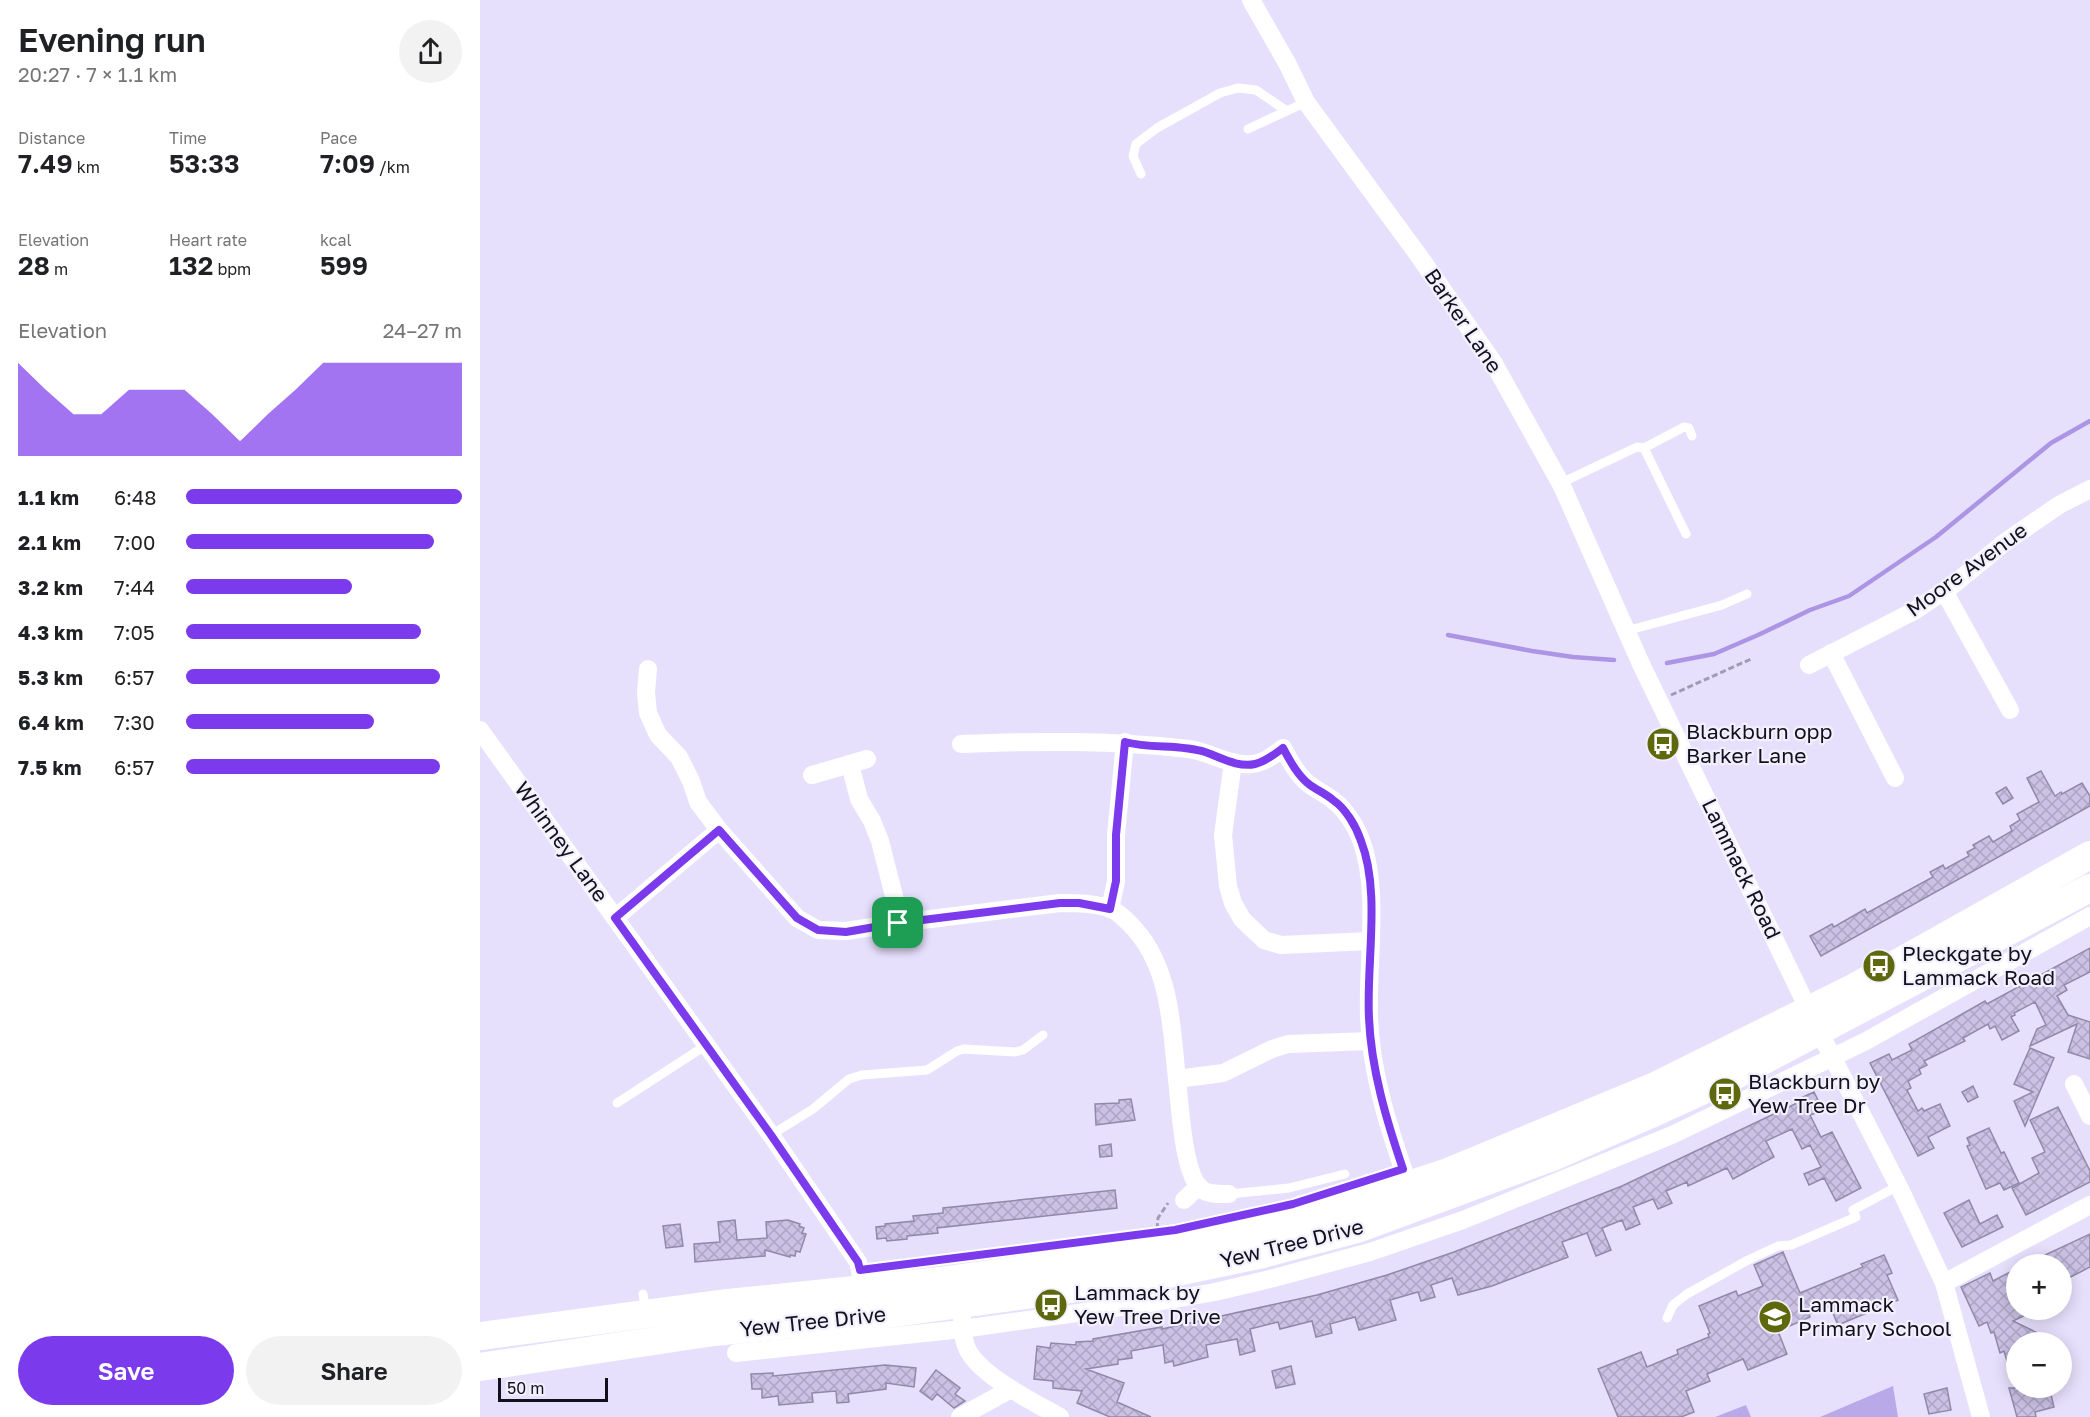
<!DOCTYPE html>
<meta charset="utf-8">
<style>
body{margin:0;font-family:"Golos Text",sans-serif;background:#f2f2f2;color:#202124;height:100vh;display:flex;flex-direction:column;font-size:22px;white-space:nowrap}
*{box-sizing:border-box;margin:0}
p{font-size:20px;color:#757577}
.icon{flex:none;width:33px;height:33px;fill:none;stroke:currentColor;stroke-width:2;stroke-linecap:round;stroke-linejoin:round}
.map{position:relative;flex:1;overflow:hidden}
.panel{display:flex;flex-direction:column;background:#fff;width:480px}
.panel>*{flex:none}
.fabs{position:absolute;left:1526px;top:1254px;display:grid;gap:12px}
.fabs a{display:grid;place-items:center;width:66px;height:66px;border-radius:50%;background:#fff;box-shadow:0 3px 15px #0003;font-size:30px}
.scale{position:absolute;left:18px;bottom:15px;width:110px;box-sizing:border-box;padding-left:6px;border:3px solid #13101c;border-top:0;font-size:16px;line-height:21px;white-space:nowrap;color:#13101c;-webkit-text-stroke:4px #f3f0fe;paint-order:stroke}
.pin{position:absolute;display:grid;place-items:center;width:51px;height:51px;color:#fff;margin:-26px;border-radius:12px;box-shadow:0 3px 9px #0006}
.round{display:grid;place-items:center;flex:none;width:63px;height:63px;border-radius:32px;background:#f2f2f2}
.overview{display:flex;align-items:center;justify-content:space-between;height:102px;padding:0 18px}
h1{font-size:33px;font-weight:600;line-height:45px}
.stats{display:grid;grid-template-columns:repeat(3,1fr);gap:9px;height:102px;padding:6px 18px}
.stats div{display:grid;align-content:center}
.stats b{font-size:26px;font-weight:600}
.stats small{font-size:16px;font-weight:400}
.stats p{font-size:16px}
.chart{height:168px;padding:12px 18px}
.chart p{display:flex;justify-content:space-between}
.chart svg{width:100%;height:108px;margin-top:6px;fill:#7c3aed;opacity:.7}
.button{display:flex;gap:12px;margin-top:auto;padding:12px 18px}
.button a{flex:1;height:69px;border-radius:36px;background:#7c3aed;color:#fff;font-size:24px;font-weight:600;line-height:69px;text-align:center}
.button a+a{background:#f2f2f2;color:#202124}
ul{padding:0 18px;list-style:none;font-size:20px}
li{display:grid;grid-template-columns:96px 72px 1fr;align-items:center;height:45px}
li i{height:15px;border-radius:8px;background:#7c3aed}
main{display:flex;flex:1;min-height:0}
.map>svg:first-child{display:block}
</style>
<main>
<section class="panel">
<div class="overview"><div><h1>Evening run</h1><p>20:27 · 7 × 1.1 km</p></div><a class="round"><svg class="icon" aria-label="share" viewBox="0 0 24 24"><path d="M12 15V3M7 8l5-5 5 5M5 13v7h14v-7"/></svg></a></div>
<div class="stats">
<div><p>Distance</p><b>7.49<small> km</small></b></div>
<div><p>Time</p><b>53:33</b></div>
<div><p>Pace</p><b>7:09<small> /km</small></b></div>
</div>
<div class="stats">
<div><p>Elevation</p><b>28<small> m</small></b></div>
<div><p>Heart rate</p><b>132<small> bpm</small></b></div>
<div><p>kcal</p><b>599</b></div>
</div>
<div class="chart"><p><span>Elevation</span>24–27 m</p>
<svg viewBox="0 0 160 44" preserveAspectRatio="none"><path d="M0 44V6L10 17L20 27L30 27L40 17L50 17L60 17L70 27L80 38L90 27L100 17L110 6L120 6L130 6L140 6L150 6L160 6V44z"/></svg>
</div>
<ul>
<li><b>1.1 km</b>6:48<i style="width:100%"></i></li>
<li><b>2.1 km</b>7:00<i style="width:90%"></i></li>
<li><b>3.2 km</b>7:44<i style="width:60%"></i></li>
<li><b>4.3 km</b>7:05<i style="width:85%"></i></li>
<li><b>5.3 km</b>6:57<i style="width:92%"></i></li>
<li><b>6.4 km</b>7:30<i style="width:68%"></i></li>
<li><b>7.5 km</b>6:57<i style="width:92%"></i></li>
</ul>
<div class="button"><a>Save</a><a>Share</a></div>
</section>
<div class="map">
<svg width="1610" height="1417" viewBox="0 0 1610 1417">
<defs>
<pattern id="building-cross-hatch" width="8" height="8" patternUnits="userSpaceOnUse" patternTransform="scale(1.5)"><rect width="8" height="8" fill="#cac1e4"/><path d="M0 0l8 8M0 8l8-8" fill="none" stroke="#ada5c3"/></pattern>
</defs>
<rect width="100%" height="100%" fill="#e7e0fd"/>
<g fill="#baa9e9">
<path d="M1413,1386l5,31h-78z"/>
<path d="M1266,1405l5,12h-36z"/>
</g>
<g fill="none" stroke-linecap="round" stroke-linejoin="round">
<g stroke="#ac95e4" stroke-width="4.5">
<path d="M968,635l84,16 41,6 41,3"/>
<path d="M1187,663l47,-9 44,-19 52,-25 39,-14 87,-59 115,-94 39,-22"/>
</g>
</g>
<g fill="url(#building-cross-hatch)" stroke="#9189a9" stroke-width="1.5">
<path d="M1561,771l14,25 6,-4 1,2 20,-11 8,13v10l-269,150 -11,-20 22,-12 2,3 31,-18 2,4 66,-36 -3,-5 13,-7 2,4 24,-13 -2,-4 8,-4 -2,-3 16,-9 4,6 19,-11 -2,-5 10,-6 -3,-6 22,-12 -12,-24z"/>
<path d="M1526,787l7,11 -10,6 -7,-11z"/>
<path d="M1610,948v24l-26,13 3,5 -10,6 11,19 22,7v37l-22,-7 9,-28 -47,22 7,-17 9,-4 -11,-23 -21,11 1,2 -4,2 8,14 -17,9 -7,-14 -5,3 -2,-5 -25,14 2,3 -41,20 3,4 -8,4 2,5 -13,7 3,7 -4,2 11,21 4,-3 2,3 16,-7 10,22 -22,11 6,11 -16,8 -48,-93 19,-9 3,6 20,-10 -3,-6 55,-31 21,-12 2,3z"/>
<path d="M1550,1048l24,10 -29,68 -11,-25 19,-9 -19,-8z"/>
<path d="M1493,1086l5,11 -10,5 -6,-10z"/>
<path d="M1334,1092l6,12 -7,3 3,6 -6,2 11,22 11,-5 29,56 -25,13 -12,-23 -15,7 -5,-11 17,-7 -11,-22 -8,4 -10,-20 -26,12 8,16 -41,22 -6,-11 -39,18 -1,-4 -21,9 6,12 -14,6 -5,-10 -20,8 7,17 -14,6 -4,-10 -20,8 9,22 -15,6 -9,-23 -25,9 6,15 -76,29 -34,9 -6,-17 -21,7 4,12 -14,4 -3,-9 -28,8 6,20 -37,10 -4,-13 -25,7 2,9 -16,4 -4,-16 -32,8 -2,-7 -28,7 5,22 -15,4 -3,-16 -31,6 2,12 -34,9 -1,-5 -8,2 -2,-18 -32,6 1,7 -14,2v4l-32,5 38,14 -7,19 34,15h-41l-33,-14 5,-12 -29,-3v-7l-19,-2 3,-33 13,2 1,-5 25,2v-3l17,-1v-2l69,-12v2l155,-34 70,-20 67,-23 168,-66 173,-82 -1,-3z"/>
<path d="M651,1099l4,21 -39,5 -1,-21 24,-1v-3z"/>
<path d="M1578,1107l32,64v11l-64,33 -14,-27 27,-15 -7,-15 13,-6 -15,-32z"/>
<path d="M1509,1128l12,25 3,-1 15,31 -15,7 -4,-7 -14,6 -19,-43 3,-1 -3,-7z"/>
<path d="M631,1144l1,12 -12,1 -1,-11z"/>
<path d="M635,1190l2,18 -180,20 1,5 -31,3v3l-20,2 -1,-3 -9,1 -1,-12 9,-1v-2l29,-3 -1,-5 30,-3v-5z"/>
<path d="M1489,1200l11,24 17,-9 6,12 -41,20 -18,-34z"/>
<path d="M255,1220l2,20 30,-2 -1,-16 22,-2 12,4 -1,2 5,2 -2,5 4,1 -6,18 -4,-1 -1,5 -5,-1v2l-25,-7v6l-70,6 -1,-18 26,-2 -2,-20z"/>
<path d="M200,1224l3,22 -17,2 -3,-22z"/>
<path d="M1610,1234v33l-29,15v-18h-35z"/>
<path d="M1303,1252l17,41 63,-26 -2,-3 23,-9 8,18 -5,2 11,25 -60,25 -8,-19 -21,8 1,3 -32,14 9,23 -39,16 -5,-11 -36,15 3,7 -24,10 8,21 -13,5h-63l-20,-48 43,-17 6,15 31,-13 -1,-4 32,-13 -1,-3 2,-1 -11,-27 37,-15 2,5 25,-10 -9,-21z"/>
<path d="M1536,1269v41h20l-23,11 33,16 -18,5h-12v38l-3,1 -9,-30 -4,2 -6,-21 -3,1 -4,-11 -8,4 -18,-39 29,-14 3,8z"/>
<path d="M405,1365l31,3 -2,19 -28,-4v6l-38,5 1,8 -12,1 -1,-12 -24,2 1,9 -34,3 -1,-9 -16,2v-9h-10l-1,-15 22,-1v3z"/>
<path d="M811,1366l4,18 -19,4 -4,-17z"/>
<path d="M456,1370l24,18 -5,6 10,7 -11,7 -17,-14 -5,6 -12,-9z"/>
<path d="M1467,1388l4,22 -22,4 -5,-20z"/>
<path d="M1529,1388h19l1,4 7,-2 1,4 13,-3 4,16 -19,5 1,5h-19z"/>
</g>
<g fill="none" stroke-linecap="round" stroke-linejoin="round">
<g stroke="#a29cb3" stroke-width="3" stroke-dasharray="6 3" stroke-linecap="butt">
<path d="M1191,695l80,-36"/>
<path d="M677,1229l1,-11 10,-15"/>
</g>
<g stroke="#fff" stroke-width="9">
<path d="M768,129l58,-27"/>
<path d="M661,174l-8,-18 3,-12 21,-16 63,-35 18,-5 18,2 31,21"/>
<path d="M1164,448l40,-21 5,1 3,8"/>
<path d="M1081,483l76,-36 7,1 42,86"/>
<path d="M1146,631l96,-26 25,-11"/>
<path d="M137,1103l88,-57"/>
<path d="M291,1135l42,-26 36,-30 13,-4 65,-5 30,-19 7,-2 51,3 8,-2 20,-15"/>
<path d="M749,1194l60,-6 56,-14"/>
<path d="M163,1294l3,18"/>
<path d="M1187,1318l6,-13 14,-11 61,-34 30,-14 13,-1 65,-28 -3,-7 45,-24"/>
</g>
<g stroke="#fff" stroke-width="18">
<path d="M771,0l36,63 19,39 113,154 74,106 69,124 79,178 178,367 82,160 43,92 37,134"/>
<path d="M1464,591l66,119"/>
<path d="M1351,653l64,125"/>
<path d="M1329,665l105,-54 39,-26 51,-42 55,-38 31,-16"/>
<path d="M0,730l291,405 87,127 8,35"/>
<path d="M481,744c76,-3 152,-4 228,5 21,3 40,17 62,15 12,0 23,-9 32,-16 7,13 15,28 27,37 7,5 15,9 23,15 12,9 23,26 28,40 19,50 6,124 8,177 2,58 21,115 40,169"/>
<path d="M753,762l-10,73 5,51 5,17 9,16 22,21 17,5 89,-4"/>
<path d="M370,764l9,35 13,22 8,20 15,59 3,23"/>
<path d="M332,775l55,-16"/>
<path d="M239,830l78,88 21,12 28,1 52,-8 162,-20c16,0 36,0 51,6 7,3 13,9 18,14 42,41 42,102 48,156l46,-6 49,-24 16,-5 83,-3"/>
<path d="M630,909l6,-28v-46l9,-93"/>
<path d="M135,918l104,-88 -21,-28 -7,-21 -12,-24 -21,-22 -10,-22 -2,-20 2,-24"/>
<path d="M697,1079c3,25 6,95 24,110 8,6 19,5 28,5"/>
<path d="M1594,1084l16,32"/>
<path d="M704,1200l15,-14"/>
<path d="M1464,1283l146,-78"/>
<path d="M482,1318c0,9 1,19 4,28 10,28 68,56 94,71"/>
<path d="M256,1353l226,-24 195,-27 58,-10 59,-14 96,-26 93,-32 209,-85 194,-94 224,-125"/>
<path d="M480,1417l51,-28"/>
</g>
<g stroke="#fff" stroke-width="28">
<path d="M0,1336l248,-33 212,-22 229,-32 86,-18 89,-25 104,-34 205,-85 202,-100 235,-132"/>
<path d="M0,1367l234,-35 166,-17 269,-37 114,-24 94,-25 198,-73 103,-45 72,-33 360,-190"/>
</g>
</g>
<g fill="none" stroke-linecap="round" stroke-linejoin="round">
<defs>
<path id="route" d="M645,742c26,7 55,2 80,10 15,5 33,16 50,12 10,-2 20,-10 28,-16 7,13 15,28 27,37 7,5 16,9 23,15 13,9 23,26 28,41 20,51 5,122 8,177 2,51 18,104 34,151l-110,35 -118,26 -315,40 -2,-8 -87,-127 -156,-217 104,-88 78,88 21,12 28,2 52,-9 162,-20h19l31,6 6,-28v-46z"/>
</defs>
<use href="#route" stroke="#fff" stroke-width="12"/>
<use href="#route" stroke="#7c3aed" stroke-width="8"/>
</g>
<defs>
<symbol id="bus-disc" viewBox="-11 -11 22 22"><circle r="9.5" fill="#5e690e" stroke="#f3f0fe"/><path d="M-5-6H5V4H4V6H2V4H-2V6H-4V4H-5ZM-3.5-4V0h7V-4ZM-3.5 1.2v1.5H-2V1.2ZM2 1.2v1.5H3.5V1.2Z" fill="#fff"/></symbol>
<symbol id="school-disc" viewBox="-11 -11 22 22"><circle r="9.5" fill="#5e690e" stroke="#f3f0fe"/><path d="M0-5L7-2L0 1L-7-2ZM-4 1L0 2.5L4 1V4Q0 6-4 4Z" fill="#fff"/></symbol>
</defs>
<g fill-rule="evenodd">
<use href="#bus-disc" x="1164" y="725" width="38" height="38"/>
<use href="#bus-disc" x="1380" y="947" width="38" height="38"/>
<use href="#bus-disc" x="1226" y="1075" width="38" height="38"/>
<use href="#bus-disc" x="552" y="1286" width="38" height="38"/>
<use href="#school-disc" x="1276" y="1298" width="38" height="38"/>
</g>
<g text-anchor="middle" stroke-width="4.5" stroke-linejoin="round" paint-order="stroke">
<g font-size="21" fill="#13101c" stroke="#f3f0fe">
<text transform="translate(983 321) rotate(56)" y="7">Barker Lane</text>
<text transform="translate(1487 570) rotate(-36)" y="7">Moore Avenue</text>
<text transform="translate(81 842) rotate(54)" y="7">Whinney Lane</text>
<text transform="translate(1261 869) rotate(64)" y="7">Lammack Road</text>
<text transform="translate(812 1244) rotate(-14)" y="7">Yew Tree Drive</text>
<text transform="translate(333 1322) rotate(-6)" y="7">Yew Tree Drive</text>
</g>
<g font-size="21" fill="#13101c" stroke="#f3f0fe" text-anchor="start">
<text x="1206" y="739">Blackburn opp<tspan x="1206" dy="24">Barker Lane</tspan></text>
<text x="1422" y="961">Pleckgate by<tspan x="1422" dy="24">Lammack Road</tspan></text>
<text x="1268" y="1089">Blackburn by<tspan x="1268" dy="24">Yew Tree Dr</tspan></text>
<text x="594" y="1300">Lammack by<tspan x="594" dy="24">Yew Tree Drive</tspan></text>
<text x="1318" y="1312">Lammack<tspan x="1318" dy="24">Primary School</tspan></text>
</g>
</g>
</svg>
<div class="fabs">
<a>+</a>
<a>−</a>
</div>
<div class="scale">50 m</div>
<div class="pin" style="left:418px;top:923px;background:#1e9e55"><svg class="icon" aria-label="arrive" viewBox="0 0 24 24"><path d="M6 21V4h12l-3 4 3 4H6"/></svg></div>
</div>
</main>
